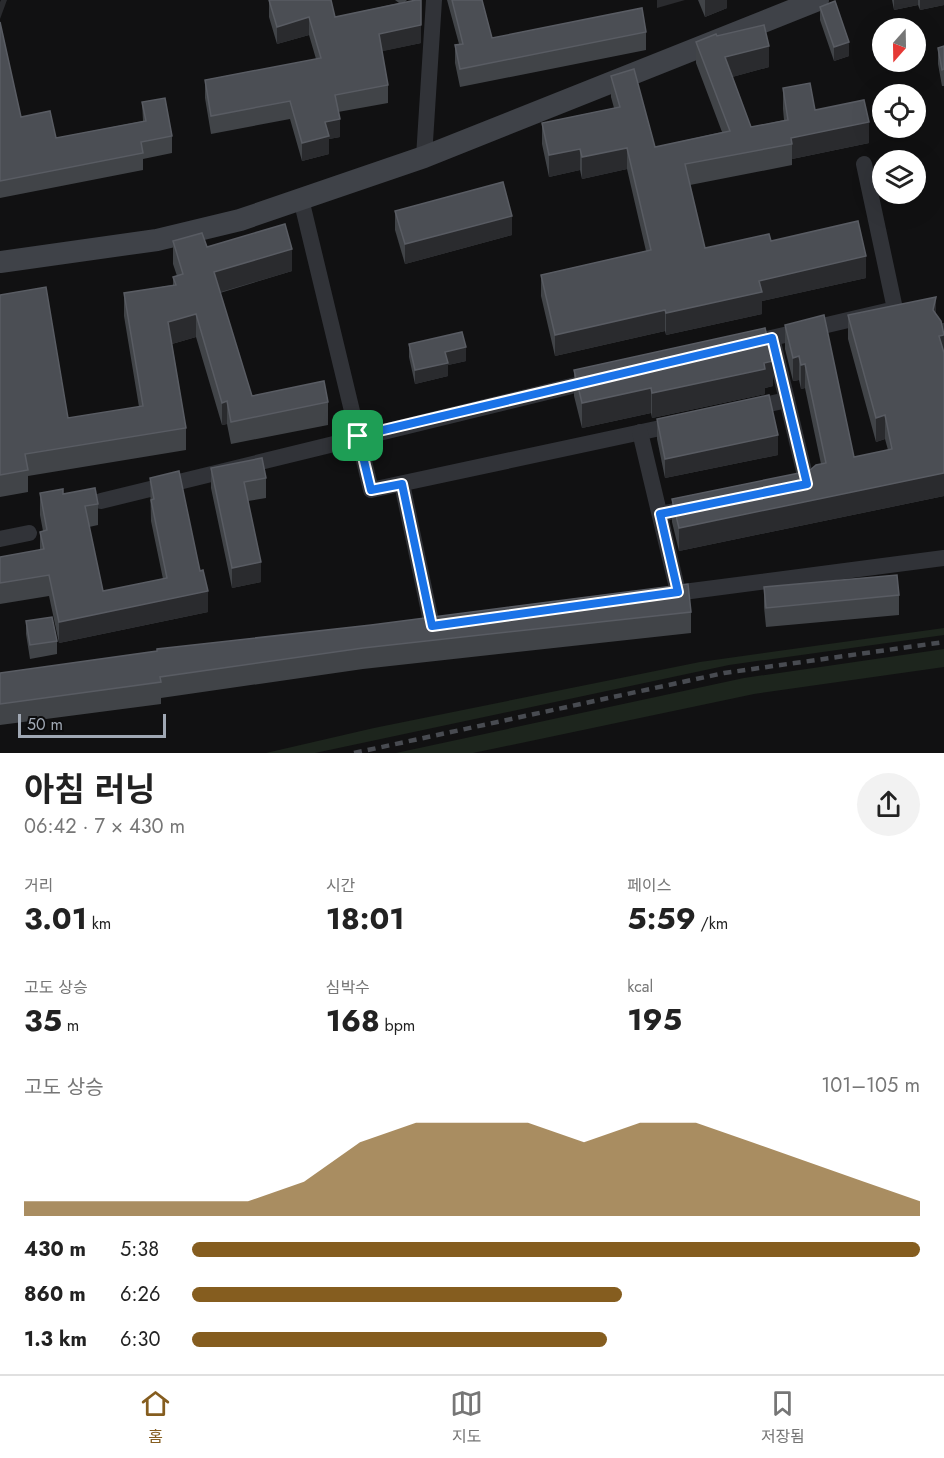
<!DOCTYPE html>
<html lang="ko">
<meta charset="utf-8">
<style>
body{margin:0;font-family:Jost,"Noto Sans KR",sans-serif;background:#f2f2f2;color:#222;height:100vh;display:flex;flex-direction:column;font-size:22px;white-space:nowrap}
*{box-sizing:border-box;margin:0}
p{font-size:20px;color:#767676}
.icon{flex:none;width:33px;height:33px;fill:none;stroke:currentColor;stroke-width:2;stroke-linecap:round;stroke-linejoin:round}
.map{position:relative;height:753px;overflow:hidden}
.details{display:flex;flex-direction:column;background:#fff;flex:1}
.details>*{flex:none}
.needle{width:39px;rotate:200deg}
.tools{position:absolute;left:872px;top:18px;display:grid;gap:12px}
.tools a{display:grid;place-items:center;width:54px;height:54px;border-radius:50%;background:#fff;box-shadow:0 6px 24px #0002;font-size:30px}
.scale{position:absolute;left:18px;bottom:15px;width:148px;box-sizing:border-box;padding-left:6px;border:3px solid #a0a8b4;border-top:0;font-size:16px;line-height:21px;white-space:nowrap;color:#a0a8b4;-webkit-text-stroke:4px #0c0c0d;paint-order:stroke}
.pin{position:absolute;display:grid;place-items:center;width:51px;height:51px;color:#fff;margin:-26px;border-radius:12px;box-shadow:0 3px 9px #0006}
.round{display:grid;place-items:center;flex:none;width:63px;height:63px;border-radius:32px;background:#f2f2f2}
.headline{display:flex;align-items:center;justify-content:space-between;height:102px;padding:0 24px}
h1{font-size:33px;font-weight:700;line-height:45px}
.metrics{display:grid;grid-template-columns:repeat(3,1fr);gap:9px;height:102px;padding:6px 24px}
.metrics div{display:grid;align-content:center}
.metrics b{font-size:30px;font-weight:700}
.metrics small{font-size:16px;font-weight:400}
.metrics p{font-size:16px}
.chart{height:168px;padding:12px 24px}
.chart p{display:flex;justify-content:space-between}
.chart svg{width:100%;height:108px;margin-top:6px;fill:#855d1f;opacity:.7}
ul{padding:0 24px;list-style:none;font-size:20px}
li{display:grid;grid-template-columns:96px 72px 1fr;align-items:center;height:45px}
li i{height:15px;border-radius:8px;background:#855d1f}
.tab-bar{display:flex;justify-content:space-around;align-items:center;height:84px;border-top:2px solid #e0e0e0;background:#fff;font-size:16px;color:#767676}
.tab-bar a{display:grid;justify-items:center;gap:3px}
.tab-bar .on{color:#855d1f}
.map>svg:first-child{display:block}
</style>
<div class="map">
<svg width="944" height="753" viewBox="0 0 944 753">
<rect width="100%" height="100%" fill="#111112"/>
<g fill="#1d251d">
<path d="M944,628v7l-215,30 -414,88h-49l108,-25 326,-66z"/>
<path d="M944,649v18l-190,27 -281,59h-77l348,-75z"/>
</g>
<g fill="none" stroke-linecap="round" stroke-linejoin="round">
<g stroke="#313338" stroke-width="16">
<path d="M424,157l10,-157"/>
<path d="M301,199l70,291 308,-66"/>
<path d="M943,331l1,4"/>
<path d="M746,344l149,-35 -31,-145"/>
<path d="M787,400l20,84 -8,2"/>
<path d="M751,408l36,-8 -15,-62"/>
<path d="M640,432l38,160"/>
<path d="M402,484l30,142"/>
<path d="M101,501l495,-121"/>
<path d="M660,514l34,-7"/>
<path d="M0,539l29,-6"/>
<path d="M668,594l276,-36"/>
</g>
<path stroke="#3f4248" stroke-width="22" d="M0,262l157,-22 83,-20 184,-63 394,-157"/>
<path stroke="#484b51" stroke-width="4.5" stroke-dasharray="8 6" stroke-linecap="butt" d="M354,753l370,-80 220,-31"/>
</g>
<g fill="#414448">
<path d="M269,0l66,17 64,-14 -4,-3h12l-2,2 16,41 -39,8 6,34v18l-50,9 2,25 -11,2v15l-27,7 -12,-42 -79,15 -6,-36v-18l111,-21 -7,-24 -32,9 -8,-27z"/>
<path d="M447,0h35l10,38 154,-6v18l-186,37 -5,-24v-18l4,-1z"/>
<path d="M698,0h29v8l-22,9z"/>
<path d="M892,0h52v5l-24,5 -2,-5 -24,5z"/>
<path d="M820,7l29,49 -15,5 -14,-41z"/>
<path d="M0,22l21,95 35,21 87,-17 -1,-19 30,34v17l-29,6v11l-143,28z"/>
<path d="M696,42l73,25 -37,10 19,50 33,-7 -1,-11v-21l32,22 54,33 -77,16v6l-102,20 15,63 66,-7 95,37 -104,23v13l-96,21 -1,-4 -110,25 -14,-60v-21l105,-24 -19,-82 -45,10 -2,-9 -31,7 -7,-33v-21l72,-15 -3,-11v-21l44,71 67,-15 -26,-69z"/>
<path d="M944,46v40h-2l-4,-22v-16z"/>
<path d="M395,211l117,24 -107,29 -10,-34z"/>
<path d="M173,241l34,6 85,24 -72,22 32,103 76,6v23l-97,19 -4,-20 -5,1 -26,-88 -24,7 14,84v22l-158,26v16l-28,5v-202l68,123 71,-11 -15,-91v-23l49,-8v-8l4,-1 -4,-12z"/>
<path d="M936,314l8,38v144l-265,55 -7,-29v-23l137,-28 12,-7 -16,-76 -4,1 -2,-9 -6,1 -8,-32v-24l69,132 34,-7 -3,-11 -9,3 -28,-103v-24z"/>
<path d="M409,344l57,17 -18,4v11l-33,8 -6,-27z"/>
<path d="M574,370l199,16 -8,2v6l-113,24 -1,-5 -69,15 -8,-32z"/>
<path d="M657,419l121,36 -113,23 -8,-39z"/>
<path d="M211,468l55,10v20l-18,3 13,81 -29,6 -21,-100z"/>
<path d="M150,478l58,134 -149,31 -10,-47 -49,8v-47l40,-7v-18l3,-1 -3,-16v-22l23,1 35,10v21l-9,2 14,64 60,-12 -12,-58z"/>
<path d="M764,587l135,8v20l-133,12 -2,-20z"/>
<path d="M691,612v21l-328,36 -202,29v6l-161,21v-52z"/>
<path d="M26,621l31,20v13l-27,5 -4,-25z"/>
</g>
<g fill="#2a2b2e">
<path d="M1,0h6l-7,19v-17z"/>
<path d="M421,0v43l-42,9v-18z"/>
<path d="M657,0h28l-28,8z"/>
<path d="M705,0h22v8l-22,9z"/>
<path d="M894,0h24v5l-24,5z"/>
<path d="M920,0h24v5l-24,5z"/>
<path d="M309,17v18l-32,9v-17z"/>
<path d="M849,42v14l-15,5v-14z"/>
<path d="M769,46v21l-44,12v-22z"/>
<path d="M340,119v18l-11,2v15l-27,7v-18l23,-21z"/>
<path d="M869,122v21l-77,16v-15l-1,-6z"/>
<path d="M627,148v21l-45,10v-22z"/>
<path d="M580,149v21l-31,7v-22z"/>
<path d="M512,216v19l-107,29v-20z"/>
<path d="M292,249v22l-78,23v-22z"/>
<path d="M866,256v22l-104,23v13l-96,21v-22l93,-32z"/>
<path d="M936,297v23l-3,-10z"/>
<path d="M665,310v21l-110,25v-21z"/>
<path d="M196,314v23l-28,8v-23z"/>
<path d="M944,335v24l-5,-23z"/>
<path d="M466,347v14l-18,4v11l-33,8v-14l30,-18z"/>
<path d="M799,356v24l-6,1v-23z"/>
<path d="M773,361v25l-8,2v6l-113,24v-25z"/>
<path d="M805,364v24l-4,1v-24z"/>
<path d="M651,388v25l-69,15v-25z"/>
<path d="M227,401v23l-5,1v-22z"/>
<path d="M885,415v24l-9,3v-24z"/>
<path d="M778,435v20l-113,23v-19z"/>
<path d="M944,473v23l-265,55v-23z"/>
<path d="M261,562v20l-29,6v-20z"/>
<path d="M208,591v21l-149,31v-21z"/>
</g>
<g fill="#4b4e54" stroke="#595c63" stroke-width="1.5">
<path d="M269,0h62l4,17 81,-17h5v25l-42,9 9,51 -53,10 5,24 -15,3 4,14 -27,7 -12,-42 -79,15 -6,-36 116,-22 -12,-41 -32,10z"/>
<path d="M452,0h30l10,38 150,-30 4,24 -186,37 -5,-24 8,-1z"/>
<path d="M835,1l14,41 -15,5 -14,-40z"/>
<path d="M0,22l21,95 29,-6 6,27 90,-17 -4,-19 23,-4 7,38 -31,6 2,11 -143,28z"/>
<path d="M764,25l5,21 -44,11 26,70 37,-7 -5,-32 27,-5 5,27 49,-10 5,22 -78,16 1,6 -107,20 20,84 64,-14 2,7 87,-20 8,35 -107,25 3,11 -96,21 -1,-3 -110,25 -14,-60 110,-25 -24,-102 -45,9 -2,-8 -31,6 -7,-32 78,-16 -9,-31 23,-7 21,78 75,-16 -34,-89 20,-8 1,2z"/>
<path d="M944,46v23l-2,1 -4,-22z"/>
<path d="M503,182l9,34 -107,28 -10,-33z"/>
<path d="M285,224l7,25 -78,23 38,124 72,-15 4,21 -97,20 -4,-21 -5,2 -26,-89 -28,8 18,106 -161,26 3,16 -28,5v-180l46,-8 22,131 75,-12 -19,-113 52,-8 -3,-8 10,-3 -10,-33 29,-8 5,14z"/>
<path d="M936,297l-3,13 8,11 3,14 -5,1 5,17v120l-265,55 -7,-29 137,-28 7,-6 10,-2 -21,-99 -4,1 -2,-9 -6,2 -8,-33 39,-10 30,142 38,-8 -7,-34 -9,3 -28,-103z"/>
<path d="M765,328l8,33 -9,2 1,6 -113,24 -1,-5 -69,15 -8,-33z"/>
<path d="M462,332l4,15 -21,5 3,11 -33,7 -6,-26z"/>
<path d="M769,395l9,40 -113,24 -8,-40z"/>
<path d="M262,458l4,20 -22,4 17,80 -29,6 -21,-100z"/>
<path d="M179,471l21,100 3,-1 5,21 -149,31 -10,-47 -49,8v-26l44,-8 -4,-17 7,-2 -7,-37 23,-4v5l32,-6 3,16 -13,2 18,85 64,-13 -16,-78 3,-1 -4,-21z"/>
<path d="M897,575l2,20 -133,13 -2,-21z"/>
<path d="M688,584l3,28 -328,36 -203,29 1,5 -161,22v-31l157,-22v-2l214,-24z"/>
<path d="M52,617l5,24 -27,4 -4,-24z"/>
</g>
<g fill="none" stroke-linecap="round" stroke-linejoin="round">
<defs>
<path id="route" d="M772,338l35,146 -147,30 18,78 -246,34 -30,-142 -31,6 -13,-54z"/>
</defs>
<use href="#route" stroke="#fff" stroke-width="12"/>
<use href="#route" stroke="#1a73e8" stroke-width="8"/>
</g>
</svg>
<div class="tools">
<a><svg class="needle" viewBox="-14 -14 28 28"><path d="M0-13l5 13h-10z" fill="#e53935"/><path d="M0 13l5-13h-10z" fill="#767676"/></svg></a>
<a><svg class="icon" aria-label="locate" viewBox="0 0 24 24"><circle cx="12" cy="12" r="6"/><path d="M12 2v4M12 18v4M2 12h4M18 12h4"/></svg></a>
<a><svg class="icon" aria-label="layers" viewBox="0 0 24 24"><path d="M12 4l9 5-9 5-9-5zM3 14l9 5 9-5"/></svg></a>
</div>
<div class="scale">50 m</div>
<div class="pin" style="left:358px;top:436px;background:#1e9e55"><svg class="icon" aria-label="arrive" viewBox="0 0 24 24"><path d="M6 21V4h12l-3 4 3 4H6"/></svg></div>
</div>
<section class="details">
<div class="headline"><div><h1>아침 러닝</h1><p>06:42 · 7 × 430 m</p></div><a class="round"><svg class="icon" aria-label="share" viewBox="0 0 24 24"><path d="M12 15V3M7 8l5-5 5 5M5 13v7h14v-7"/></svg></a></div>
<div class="metrics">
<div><p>거리</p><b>3.01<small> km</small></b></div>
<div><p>시간</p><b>18:01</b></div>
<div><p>페이스</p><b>5:59<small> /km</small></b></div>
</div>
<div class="metrics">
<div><p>고도 상승</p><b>35<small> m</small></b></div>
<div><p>심박수</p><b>168<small> bpm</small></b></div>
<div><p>kcal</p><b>195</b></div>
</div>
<div class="chart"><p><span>고도 상승</span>101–105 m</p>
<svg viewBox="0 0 160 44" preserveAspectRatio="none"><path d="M0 44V38L10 38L20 38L30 38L40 38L50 30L60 14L70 6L80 6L90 6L100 14L110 6L120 6L130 14L140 22L150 30L160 38V44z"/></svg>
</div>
<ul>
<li><b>430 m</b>5:38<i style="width:100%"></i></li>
<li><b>860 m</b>6:26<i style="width:59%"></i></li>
<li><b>1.3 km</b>6:30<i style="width:57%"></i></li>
</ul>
</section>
<nav class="tab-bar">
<a class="on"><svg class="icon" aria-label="home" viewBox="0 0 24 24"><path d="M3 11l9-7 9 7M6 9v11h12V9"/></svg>홈</a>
<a><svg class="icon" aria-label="map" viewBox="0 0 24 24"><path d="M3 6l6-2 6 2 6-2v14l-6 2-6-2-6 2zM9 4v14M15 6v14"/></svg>지도</a>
<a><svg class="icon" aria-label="saved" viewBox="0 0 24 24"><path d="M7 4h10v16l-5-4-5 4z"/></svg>저장됨</a>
</nav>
